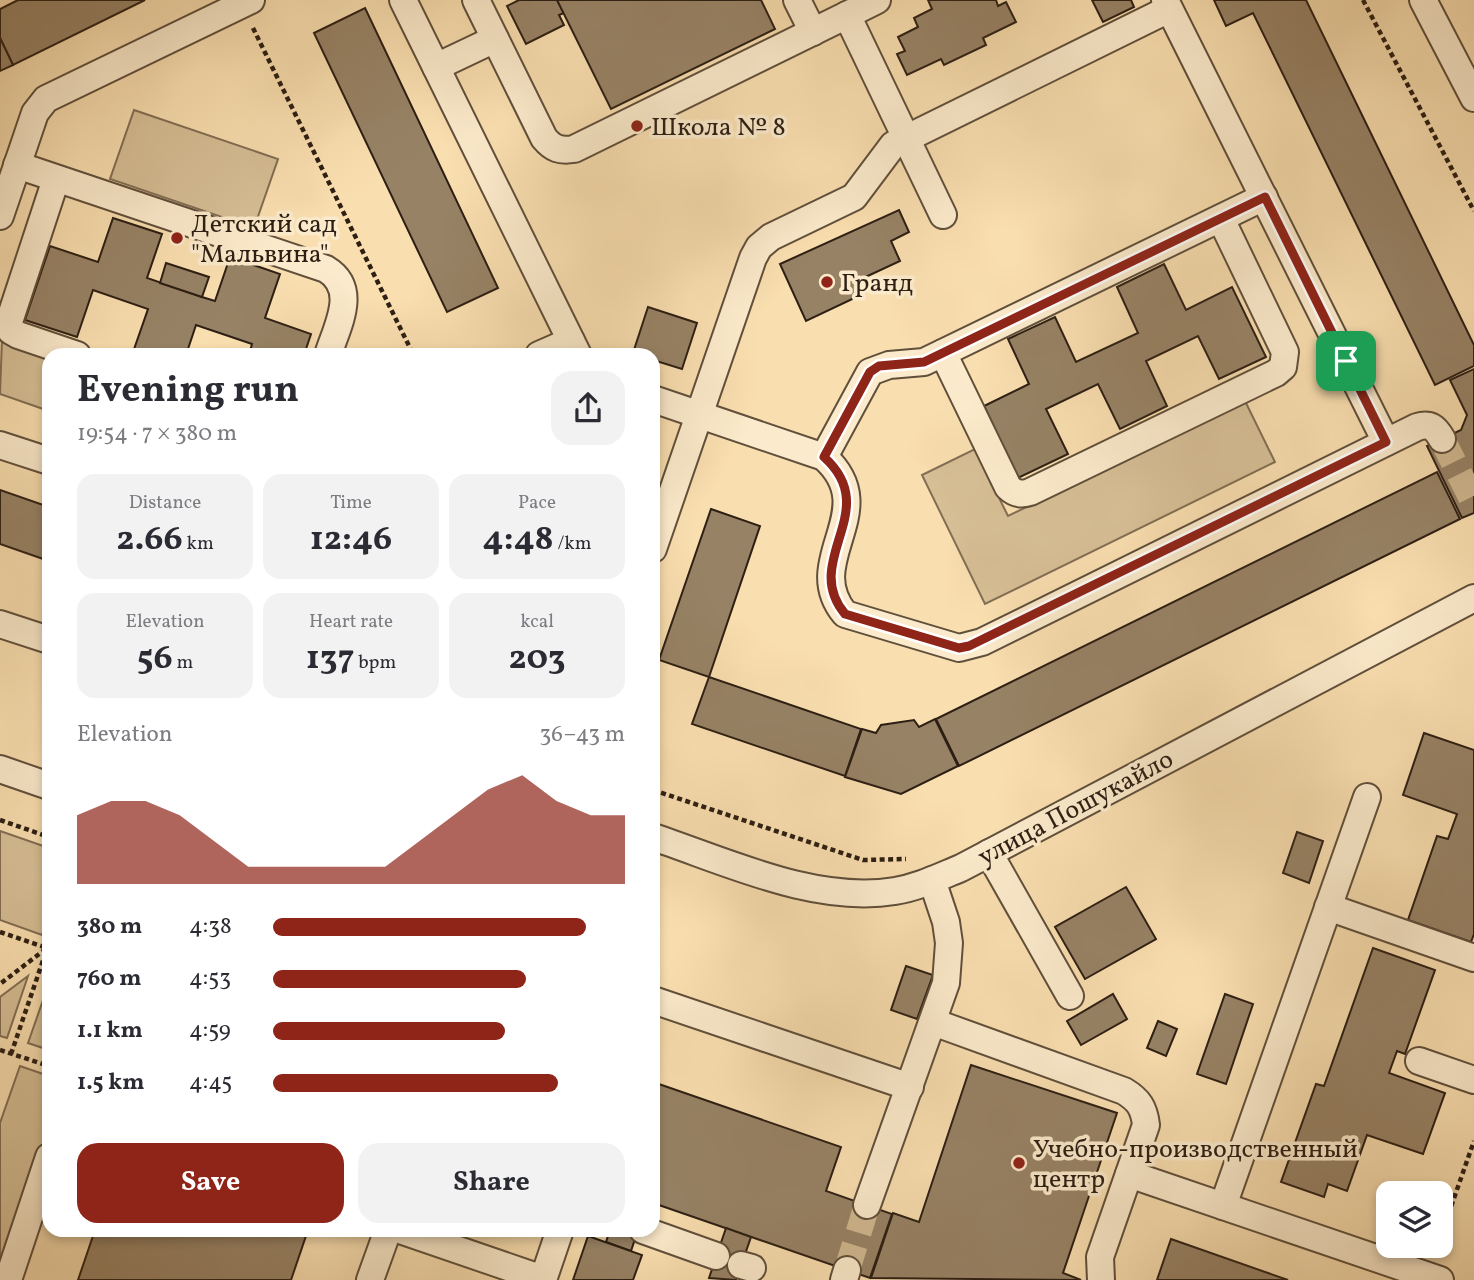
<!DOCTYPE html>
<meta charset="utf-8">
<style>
body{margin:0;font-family:Vollkorn,serif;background:#f2f2f3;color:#2b2b33;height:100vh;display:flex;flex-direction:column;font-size:26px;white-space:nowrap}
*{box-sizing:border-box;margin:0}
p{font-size:23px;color:#7c7c81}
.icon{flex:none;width:38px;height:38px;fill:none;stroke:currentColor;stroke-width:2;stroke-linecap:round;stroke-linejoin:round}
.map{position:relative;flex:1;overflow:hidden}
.sheet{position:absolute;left:42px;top:348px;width:618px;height:889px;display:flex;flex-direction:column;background:#fff;border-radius:21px;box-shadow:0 4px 10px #0003}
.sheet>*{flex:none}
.controls{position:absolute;left:1376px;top:1181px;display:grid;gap:14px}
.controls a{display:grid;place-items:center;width:77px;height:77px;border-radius:14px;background:#fff;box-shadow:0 4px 10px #0003;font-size:35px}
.pin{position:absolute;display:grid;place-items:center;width:60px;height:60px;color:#fff;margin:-30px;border-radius:14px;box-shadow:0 4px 10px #0006}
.round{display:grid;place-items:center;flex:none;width:74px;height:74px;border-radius:21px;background:#f2f2f3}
.headline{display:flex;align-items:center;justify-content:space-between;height:119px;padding:0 35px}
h1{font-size:38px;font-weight:700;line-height:52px}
.figures{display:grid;grid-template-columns:repeat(3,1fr);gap:10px;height:119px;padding:7px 35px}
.figures div{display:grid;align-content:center;border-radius:18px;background:#f2f2f3;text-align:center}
.figures b{font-size:35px;font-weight:700}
.figures small{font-size:19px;font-weight:400}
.figures p{font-size:19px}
.chart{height:196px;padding:14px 35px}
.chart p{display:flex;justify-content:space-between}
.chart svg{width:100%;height:126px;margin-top:7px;fill:#8f2418;opacity:.7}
.button{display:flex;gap:14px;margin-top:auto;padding:14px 35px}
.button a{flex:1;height:80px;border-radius:21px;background:#8f2418;color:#fff;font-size:28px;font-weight:700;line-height:80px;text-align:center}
.button a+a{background:#f2f2f3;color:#2b2b33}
ul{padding:0 35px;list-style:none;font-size:23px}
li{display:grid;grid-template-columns:112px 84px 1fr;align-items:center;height:52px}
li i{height:18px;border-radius:9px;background:#8f2418}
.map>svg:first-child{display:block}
</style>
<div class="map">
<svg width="1474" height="1280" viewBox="0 0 1474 1280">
<rect width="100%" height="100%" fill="#f9deaf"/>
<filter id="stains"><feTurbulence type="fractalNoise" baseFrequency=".00286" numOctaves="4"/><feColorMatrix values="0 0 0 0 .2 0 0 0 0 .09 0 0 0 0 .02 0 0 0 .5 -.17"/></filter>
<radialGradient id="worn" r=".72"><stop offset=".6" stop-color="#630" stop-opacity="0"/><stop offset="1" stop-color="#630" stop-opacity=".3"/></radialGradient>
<g fill="#d6be95" stroke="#826e54" stroke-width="2">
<path d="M134,110l144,49 -24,69 -144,-49z"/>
<path d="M2,339l47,16v56l-49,-17z"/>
<path d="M1245,401l30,61 -290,142 -63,-129 53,-26 33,67z"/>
<path d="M0,831l49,17v67l-7,20 -42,-15z"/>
<path d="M28,976l-21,62 -7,-2v-39z"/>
<path d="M49,983v67l-21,-7z"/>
<path d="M20,1066l29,10v54l-49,143v-150z"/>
</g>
<g fill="#978265" stroke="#2d1f14" stroke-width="2">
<path d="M18,0h127l-132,65 -13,-27v-29z"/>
<path d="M519,0h38l7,13 -5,2 5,10 -38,19 -19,-38z"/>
<path d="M557,0h204l14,29 -164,80z"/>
<path d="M928,0h68l2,6 8,-4 10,20 -33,16 3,7 -42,20 -3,-6 -34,16 -10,-21 8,-3 -7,-14 20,-10 -4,-9 18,-9z"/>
<path d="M1092,0h39l3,7 -31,15z"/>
<path d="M1214,0h92l168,345v21l-39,19 -182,-372 -27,13z"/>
<path d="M365,8l133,280 -51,24 -133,-279z"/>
<path d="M0,38l13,27 -13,6z"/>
<path d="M899,210l10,22 -18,9 9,20 -41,19 6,13 -59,28 -26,-57z"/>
<path d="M113,218l49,16 -15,44 55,19 13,4 15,-44 50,17 -15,44 46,16 -7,21h-55l3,-11 -56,-19 -10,30h-54l16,-46 -55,-19 -16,47 -52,-17 25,-74 48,16z"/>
<path d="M166,263l43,14 -7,20 -42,-14z"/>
<path d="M1164,264l22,46 46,-23 34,70 -47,22 -21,-43 -52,25 21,45 -47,23 -22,-45 -52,25 22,45 -50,24 -34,-72 45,-22 -21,-45 47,-22 21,45 62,-29 -21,-46z"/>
<path d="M648,307l49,16 -15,46 -29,-9v-5l-20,-2z"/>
<path d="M1474,369v144l-12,5 -35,-72 34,-16 6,-15 -17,-35z"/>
<path d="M1437,472l23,47 -501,247 -23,-47z"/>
<path d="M0,490l49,17v54l-49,-17z"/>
<path d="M711,509l49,17 -51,151 -50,-17z"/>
<path d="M709,677l152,52 -16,47 -153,-52z"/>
<path d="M935,719l23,47 -57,28 -56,-17 17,-48 14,4 5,-8 33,-5 5,7z"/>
<path d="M1424,733l50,17v184l-3,8 -63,-22 29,-84 11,3 9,-25 -54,-19z"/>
<path d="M1297,832l26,9 -14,42 -26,-10z"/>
<path d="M1126,887l30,52 -71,40 -30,-52z"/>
<path d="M1373,948l62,22 -30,84 -8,-3 -8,22 56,20 -22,61 -56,-19 -20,56 -19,-7 -4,13 -43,-15 35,-98 8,2z"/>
<path d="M906,966l27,9 -16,44 -26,-9z"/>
<path d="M1113,994l14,25 -46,26 -14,-24z"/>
<path d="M1225,994l28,10 -27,80 -29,-10z"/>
<path d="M1158,1021l19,8 -11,27 -19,-8z"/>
<path d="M971,1065l146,48 -54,160 18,7 -210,-2 22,-65 26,9z"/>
<path d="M653,1082l188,65 -15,44 66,23 -22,64 -217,-75z"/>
<path d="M726,1228l25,9 -15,43 -27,-2z"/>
<path d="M95,1230h213l-17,50h-213z"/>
<path d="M610,1230h28l-7,21 -25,-9z"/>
<path d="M588,1236l54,19 -9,25h-60z"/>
<path d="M1171,1239l117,41h-131z"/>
</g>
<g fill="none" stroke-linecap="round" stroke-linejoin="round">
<g stroke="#d0b890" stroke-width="26" stroke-dasharray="26 13" stroke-linecap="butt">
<path d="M1442,439l32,64"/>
<path d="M847,1270l20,-65"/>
</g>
<defs>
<g id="minor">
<path d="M403,0l175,355"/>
<path d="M476,0l68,138c9,11 16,13 30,11l273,-134"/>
<path d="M797,0l16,32"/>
<path d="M877,0l-30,15 96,200"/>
<path d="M1165,0l221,442"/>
<path d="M1423,0l51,98"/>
<path d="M436,67l59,-28"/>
<path d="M17,165l309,104c33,20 11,57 2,86"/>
<path d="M56,179l-48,146 3,6 7,4 59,20"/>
<path d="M0,216l35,-103 11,-14 205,-99"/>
<path d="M943,353l65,134c7,7 13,8 22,5l246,-119 7,-6 2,-15 -64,-133"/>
<path d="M539,355l32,-14"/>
<path d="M653,399l171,58c60,54 -24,103 21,157l114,34 23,-6 435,-215c13,-4 18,0 25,12"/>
<path d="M0,445l49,16"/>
<path d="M824,457l46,-85 19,-7 35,-3 340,-165"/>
<path d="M653,549l100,-291 6,-11 12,-10 83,-40 39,-52 276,-136"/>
<path d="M0,624l49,16"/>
<path d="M0,769l49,17"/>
<path d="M653,837c75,25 162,67 242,54 24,-4 44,-14 66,-23l513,-270"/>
<path d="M989,853l81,143"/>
<path d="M1328,907l146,51"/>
<path d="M653,1000l257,87"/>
<path d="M933,1022l191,69c15,9 20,17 22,34l-46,132 1,23"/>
<path d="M1419,1061l55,19"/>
<path d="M1129,1174l311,106"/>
<path d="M867,1205l79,-222 3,-40 -3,-21 -14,-42"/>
<path d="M1223,1206l144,-409"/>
<path d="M400,1230l143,49"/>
<path d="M643,1230l73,26"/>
<path d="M741,1265l11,3"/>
<path d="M8,1280l41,-123"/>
<path d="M370,1280l18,-50"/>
<path d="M543,1280l17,-50"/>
<path d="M844,1280l3,-10"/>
</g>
</defs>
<use href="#minor" stroke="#604f3b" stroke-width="30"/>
<g stroke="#2d1f14" stroke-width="4.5" stroke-dasharray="5 3.5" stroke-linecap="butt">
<path d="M1363,0l111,211"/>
<path d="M253,28l158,322 -2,5"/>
<path d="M653,790l210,70 43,-1"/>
<path d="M0,820l49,17"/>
<path d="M0,932l47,16 -47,36"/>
<path d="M0,1050l49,16"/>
<path d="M11,1054l38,-111"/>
<path d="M1440,1238l34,-97"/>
</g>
<use href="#minor" stroke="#fbeacb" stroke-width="26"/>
</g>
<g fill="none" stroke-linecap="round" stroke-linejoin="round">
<defs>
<path id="route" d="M1265,197l121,245 -417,204 -10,2 -114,-34c-45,-54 39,-103 -21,-157l46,-85 9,-6 45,-4z"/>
</defs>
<use href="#route" stroke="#fff" stroke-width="14"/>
<use href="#route" stroke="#8f2418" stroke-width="9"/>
</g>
<g fill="#8f2418" stroke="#fbeacb" stroke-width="2.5">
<circle cx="637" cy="126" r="7"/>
<circle cx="177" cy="238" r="7"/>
<circle cx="827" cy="282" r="7"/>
<circle cx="1019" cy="1163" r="7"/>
</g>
<g text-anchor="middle" stroke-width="7" stroke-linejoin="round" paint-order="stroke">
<g font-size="26" fill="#2d1f14" stroke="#fbeacb" text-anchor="start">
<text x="651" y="135">Школа № 8</text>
<text x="191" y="232">Детский сад<tspan x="191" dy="30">"Мальвина"</tspan></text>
<text x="841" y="291">Гранд</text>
<text x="1033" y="1157">Учебно-производственный<tspan x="1033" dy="30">центр</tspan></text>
</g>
<g font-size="26" fill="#2d1f14" stroke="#fbeacb">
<text transform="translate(1075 807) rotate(-28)" y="9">улица Пошукайло</text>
</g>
</g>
<rect width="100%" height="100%" filter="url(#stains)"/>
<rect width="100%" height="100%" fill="url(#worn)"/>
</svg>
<div class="controls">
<a><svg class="icon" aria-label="layers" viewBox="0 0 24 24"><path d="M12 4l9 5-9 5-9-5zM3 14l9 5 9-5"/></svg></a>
</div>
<div class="pin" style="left:1346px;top:361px;background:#1e9e55"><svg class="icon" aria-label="arrive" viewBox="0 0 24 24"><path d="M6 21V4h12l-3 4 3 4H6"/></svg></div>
<section class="sheet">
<div class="headline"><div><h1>Evening run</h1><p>19:54 · 7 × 380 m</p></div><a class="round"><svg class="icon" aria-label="share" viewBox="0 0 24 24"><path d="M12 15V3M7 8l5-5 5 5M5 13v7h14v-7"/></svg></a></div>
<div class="figures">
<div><p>Distance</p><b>2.66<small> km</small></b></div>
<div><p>Time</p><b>12:46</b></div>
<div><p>Pace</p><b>4:48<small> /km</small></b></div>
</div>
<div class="figures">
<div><p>Elevation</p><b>56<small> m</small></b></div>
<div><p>Heart rate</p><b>137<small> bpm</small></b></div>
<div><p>kcal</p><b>203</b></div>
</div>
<div class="chart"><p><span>Elevation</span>36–43 m</p>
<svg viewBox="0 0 160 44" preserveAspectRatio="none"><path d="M0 44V20L10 15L20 15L30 20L40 29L50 38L60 38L70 38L80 38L90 38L100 29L110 20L120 11L130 6L140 15L150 20L160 20V44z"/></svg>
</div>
<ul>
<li><b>380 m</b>4:38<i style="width:89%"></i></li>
<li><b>760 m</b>4:53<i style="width:72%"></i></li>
<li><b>1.1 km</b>4:59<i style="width:66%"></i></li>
<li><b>1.5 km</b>4:45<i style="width:81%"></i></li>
</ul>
<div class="button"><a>Save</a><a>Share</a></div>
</section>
</div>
